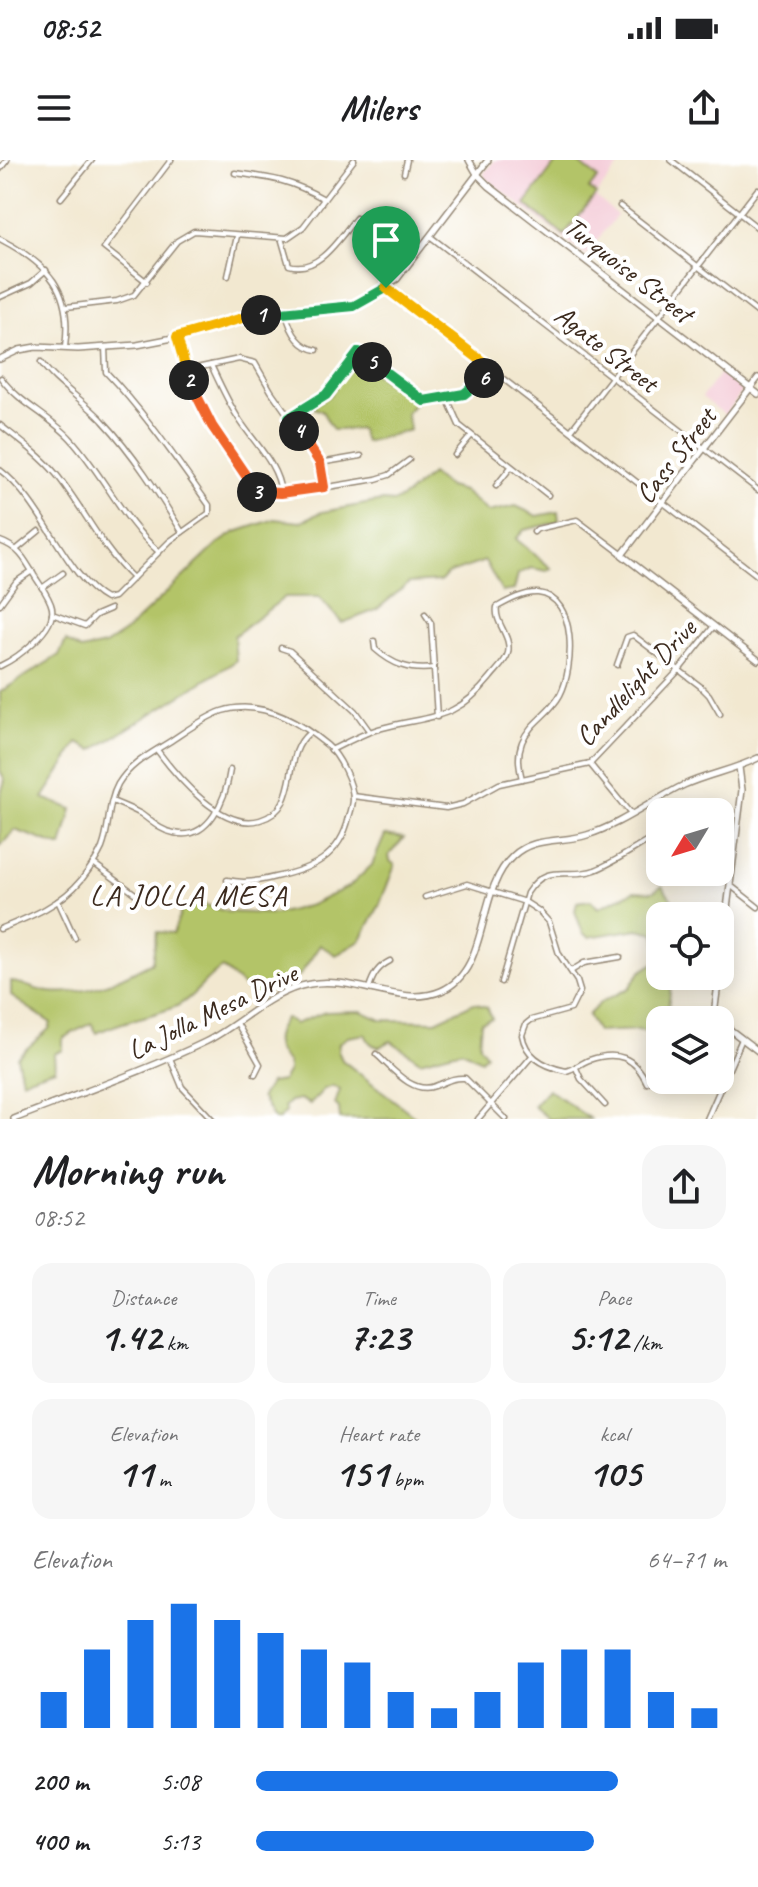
<!DOCTYPE html>
<meta charset="utf-8">
<style>
body{margin:0;font-family:Caveat,sans-serif;background:#f6f6f6;color:#202124;height:100vh;display:flex;flex-direction:column;font-size:30px;white-space:nowrap}
*{box-sizing:border-box;margin:0}
p{font-size:26px;color:#757577}
.icon{flex:none;width:44px;height:44px;fill:none;stroke:currentColor;stroke-width:2;stroke-linecap:round;stroke-linejoin:round}
.map{position:relative;height:959px;overflow:hidden}
.panel{display:flex;flex-direction:column;background:#fff;flex:1}
.panel>*{flex:none}
.needle{width:52px;rotate:232deg}
.fabs{position:absolute;left:646px;top:638px;display:grid;gap:16px}
.fabs a{display:grid;place-items:center;width:88px;height:88px;border-radius:16px;background:#fff;box-shadow:0 4px 20px #0003;font-size:40px}
.pin{position:absolute;display:grid;place-items:center;width:68px;height:68px;color:#fff;margin:-82px -34px;border-radius:50% 50% 50% 0;rotate:-45deg;box-shadow:0 0 8px #0007}
.pin .icon{rotate:45deg}
.km{position:absolute;width:40px;height:40px;margin:-20px;border-radius:50%;background:#222;color:#fff;font-size:22px;line-height:40px;text-align:center}
.round{display:grid;place-items:center;flex:none;width:84px;height:84px;border-radius:24px;background:#f6f6f6}
.head{display:flex;align-items:center;justify-content:space-between;height:136px;padding:0 32px}
h1{font-size:44px;font-weight:700;line-height:60px}
.stats{display:grid;grid-template-columns:repeat(3,1fr);gap:12px;height:136px;padding:8px 32px}
.stats div{display:grid;align-content:center;border-radius:20px;background:#f6f6f6;text-align:center}
.stats b{font-size:40px;font-weight:700}
.stats small{font-size:22px;font-weight:400}
.stats p{font-size:22px}
.chart{height:224px;padding:16px 32px}
.chart p{display:flex;justify-content:space-between}
.chart svg{width:100%;height:144px;margin-top:8px;stroke:#1a73e8;stroke-width:6}
ul{padding:0 32px;list-style:none;font-size:26px}
li{display:grid;grid-template-columns:128px 96px 1fr;align-items:center;height:60px}
li i{height:20px;border-radius:10px;background:#1a73e8}
.status{display:flex;justify-content:space-between;align-items:center;height:56px;padding:0 40px;background:#fff;direction:ltr}
.status svg{height:22px;fill:currentColor}
header{display:flex;justify-content:space-between;align-items:center;height:104px;padding:0 32px;background:#fff;font-size:36px;font-weight:700}
.map>svg:first-child{display:block}
</style>
<div class="status"><b>08:52</b><svg viewBox="0 0 49 12"><path d="M0 12V9h3v3zM5 12V6h3v6zM10 12V3h3v9zM15 12V0h3v12zM26 1h20v11H26zM47 4h2v5h-2z"/></svg></div>
<header><svg class="icon" aria-label="menu" viewBox="0 0 24 24"><path d="M4 6h16M4 12h16M4 18h16"/></svg>Milers<svg class="icon" aria-label="share" viewBox="0 0 24 24"><path d="M12 15V3M7 8l5-5 5 5M5 13v7h14v-7"/></svg></header>
<div class="map">
<svg width="758" height="959" viewBox="0 0 758 959">
<rect width="100%" height="100%" fill="#fff"/>
<filter id="ink" filterUnits="userSpaceOnUse"><feTurbulence type="fractalNoise" baseFrequency=".0125" numOctaves="2"/><feDisplacementMap in="SourceGraphic" scale="16" xChannelSelector="R" yChannelSelector="G"/><feConvolveMatrix kernelMatrix="1 2 1 2 8 2 1 2 1" color-interpolation-filters="sRGB"/></filter>
<filter id="wash" filterUnits="userSpaceOnUse"><feTurbulence type="fractalNoise" baseFrequency=".006" numOctaves="4" result="noise"/><feDisplacementMap in="SourceGraphic" scale="32" xChannelSelector="R" yChannelSelector="G"/><feGaussianBlur stdDeviation="1.8" result="paint"/><feColorMatrix in="noise" values="0 0 0 0 0 0 0 0 0 0 0 0 0 0 0 0 0 1.4 0 .05"/><feComposite in="paint" operator="in"/></filter>
<g filter="url(#wash)">
<rect width="100%" height="100%" fill="#f2e8d0"/>
<g fill="#f5cfda">
<path d="M495,0h129l-29,36 22,19 -31,40 -101,-77 -1,-5z"/>
<path d="M721,212l20,16 1,4 -17,23 -23,-18z"/>
</g>
<g fill="#b3c467" stroke="#777742" stroke-width="2">
<path d="M558,0h17l23,18 -9,11 7,5 -32,41 -39,-31z"/>
<path d="M358,201l57,42 -9,10 4,17 -45,12 -5,-13 -27,1 -11,-19 -11,-4 18,-11 11,-17z"/>
<path d="M431,314l18,13 14,4 25,21 28,-6 21,10 21,-4 1,10 -35,8 -8,9 35,29 -4,3 -16,-3 -13,6 -4,16 -12,2 -17,-31 -38,13 -6,7 -32,2 -33,27 -34,13 -23,-26h-34l-51,39 2,25 -143,89 -15,-7 -35,55 29,11 -10,38 -47,-17 -15,16v-50l5,-16 -5,-9v-79l59,-37 7,-14 15,9 24,-5 20,-13 94,-89 17,-11 39,-13 25,3 22,-10 60,-11 12,1 14,-8z"/>
<path d="M385,675l19,3 -15,17 1,6 5,4 -16,41 -19,35 -24,14 -16,-10 -20,30 -43,23 -35,-30c-17,10 -28,30 -45,38 -26,11 -54,14 -80,27l-6,-10 -28,15v12l-9,4 1,15 -33,11 -5,-23 32,-28 2,-6 -40,-27v-14c14,1 25,9 38,10 39,4 69,-12 103,-30l5,-30 16,1 10,-26 15,-5 29,10 49,2 35,-9 39,-19 22,-21z"/>
<path d="M662,726l16,22 -1,8h-17v60h12l-5,40 7,4h-14v16l-21,-6 -42,2 -9,-17 13,-13 28,-14 11,-16 14,-9 5,-8 -4,-22 -17,-4 -49,8 -6,-4 -8,-22 2,-9 14,-2 7,8 36,-17 18,1z"/>
<path d="M474,843l13,4 5,11 -11,4 -2,23 7,9 -5,6 -19,-10 -42,11 -29,-20 -12,6c-9,-2 -10,-5 -14,-13l-17,3 -9,6 -1,8 4,9 76,59h-78l-1,-11 -4,-4 5,-14 -7,-4 -9,3 -14,15 -10,-5 -10,2 -6,6 2,5 -7,7h-5l-13,-22 9,-14 12,-2 6,-10v-8c-16,-14 -16,-27 -3,-45l10,6 30,-12 36,-1 20,9 55,1z"/>
<path d="M548,929l42,30h-41l-16,-13z"/>
</g>
</g>
<g filter="url(#ink)">
<g fill="none" stroke-linecap="round" stroke-linejoin="round">
<defs>
<g id="street">
<path d="M671,0l87,68"/>
<path d="M0,9l7,-9"/>
<path d="M235,13c38,5 55,7 89,26"/>
<path d="M404,13l3,-13"/>
<path d="M61,38l31,-38"/>
<path d="M620,46l138,107"/>
<path d="M431,77l327,253"/>
<path d="M0,79c48,25 73,51 65,108"/>
<path d="M282,81l7,24c30,9 51,-28 67,-47"/>
<path d="M228,116l9,-40"/>
<path d="M147,122l-43,-34 67,-88"/>
<path d="M386,128l372,288"/>
<path d="M0,137l31,-14 15,-13"/>
<path d="M66,147l51,-6 17,-6 43,-54 17,-10 93,7 16,-11 51,-67"/>
<path d="M286,153c4,17 12,34 31,37"/>
<path d="M177,177l10,40 25,49 46,68 40,-2 78,-13 13,-4 20,-15"/>
<path d="M41,202c12,19 45,40 62,59 30,32 56,73 79,111"/>
<path d="M211,205c8,17 16,35 26,51 15,25 41,47 44,77"/>
<path d="M187,210l52,-11 16,4 16,28 45,64 8,32"/>
<path d="M1,218c18,25 49,38 70,61 32,35 52,82 88,113"/>
<path d="M447,238l12,27 89,70"/>
<path d="M289,258l26,-19 11,-4 33,-43 65,49c28,2 51,-11 67,-33"/>
<path d="M0,265c19,15 40,30 56,49 27,33 45,74 77,104"/>
<path d="M572,269l186,-240"/>
<path d="M455,295l16,-19"/>
<path d="M320,303l41,-7"/>
<path d="M0,310c43,32 66,107 106,129l8,-2 56,-56 39,-28v-8c-33,-46 -64,-92 -103,-133l-1,-25"/>
<path d="M496,326l15,-19"/>
<path d="M534,372l3,-3 40,-9 45,34"/>
<path d="M0,381c18,6 25,18 34,34 6,10 16,22 18,33 4,22 -35,50 -52,58"/>
<path d="M17,389l22,-18"/>
<path d="M42,428l21,-15"/>
<path d="M0,444l16,-22 16,-11"/>
<path d="M52,454l33,12 11,-11 14,-6"/>
<path d="M425,454l6,9 6,94"/>
<path d="M374,481l1,8c18,16 35,22 59,19"/>
<path d="M281,488l9,3 65,60 15,21"/>
<path d="M617,505l10,-28 6,-2 67,51 9,9 11,19"/>
<path d="M157,590c20,27 65,81 103,70 10,-3 18,-8 23,-18 12,-23 5,-51 26,-69"/>
<path d="M331,590c17,-8 34,-18 51,-22 50,-13 73,-7 108,-50 6,-8 16,-16 18,-25 4,-17 -14,-30 -11,-46 11,-6 27,-15 41,-14 40,4 36,76 22,102 -10,19 -30,27 -38,47 -5,13 -3,25 0,37"/>
<path d="M590,604l40,49"/>
<path d="M353,636l93,12 17,-4 36,-20 91,-20 89,-94 35,-44"/>
<path d="M112,641c10,4 20,8 29,13 10,7 20,17 33,19 35,9 52,-35 56,-63"/>
<path d="M93,703l52,38"/>
<path d="M730,725l28,22"/>
<path d="M425,737l42,-13 58,18 14,9 10,11 10,32 18,27 3,10 -9,18 -40,11 -5,4 -4,11c4,22 24,32 44,36 9,-2 15,-8 23,-11 28,-10 46,-3 58,23"/>
<path d="M58,741l17,37"/>
<path d="M0,769c30,-12 61,-24 82,-50 7,-9 15,-20 20,-31 8,-20 5,-44 16,-64 12,-20 32,-30 51,-42 17,-11 34,-24 53,-31 38,-12 76,10 105,34 12,10 26,38 26,54 0,6 -2,12 -4,18 -9,40 -37,52 -74,60 -16,4 -31,7 -48,3"/>
<path d="M571,811l13,-8 36,-6"/>
<path d="M501,822l26,-89c20,-32 41,-13 68,-23 20,-8 41,-23 60,-33"/>
<path d="M369,828c4,-13 9,-21 21,-27"/>
<path d="M237,863l23,41 -5,10"/>
<path d="M376,894c15,13 36,41 59,32 11,-4 18,-9 30,-8l41,41"/>
<path d="M170,898l12,29 30,32"/>
<path d="M576,908l5,11 24,26"/>
<path d="M478,959l54,-63"/>
<path d="M707,959l35,-80"/>
</g>
<g id="secondary">
<path d="M469,0l8,14 12,12 269,208"/>
<path d="M0,199l19,-9 17,-3 42,2 59,-4 51,-10 58,-18 108,-11 43,-27 91,-119"/>
<path d="M758,218l-136,177 136,105"/>
<path d="M720,804l22,-174 -3,-23"/>
<path d="M717,860l-3,-5 5,-39"/>
<path d="M720,862l38,29"/>
<path d="M14,959c63,-25 129,-47 191,-77 35,-17 65,-51 105,-58 43,-9 92,24 131,7 50,-21 34,-100 72,-135 21,-20 49,-13 74,-21 33,-10 66,-35 97,-50 24,-11 50,-15 74,-27"/>
</g>
</defs>
<use href="#street" stroke="#968977" stroke-width="7"/>
<use href="#secondary" stroke="#968977" stroke-width="8"/>
<use href="#street" stroke="#fff" stroke-width="4"/>
<use href="#secondary" stroke="#fff" stroke-width="5"/>
</g>
</g>
<g fill="none" stroke-linecap="round" stroke-linejoin="round" filter="url(#ink)">
<defs>
<path id="split-1" d="M261,155l93,-9 32,-18"/>
<path id="split-2" d="M189,220l-12,-43 69,-20 15,-2"/>
<path id="split-3" d="M189,220l23,46 45,66"/>
<path id="split-4" d="M257,332l24,1 43,-6 -4,-24 -21,-32"/>
<path id="split-5" d="M299,271l-10,-13 37,-23 33,-43 13,10"/>
<path id="split-6" d="M372,202l52,39 40,-7 20,-16"/>
<path id="split-7" d="M386,128l105,80 -7,10"/>
</defs>
<use href="#split-1" stroke="#fff" stroke-width="16"/>
<use href="#split-2" stroke="#fff" stroke-width="16"/>
<use href="#split-3" stroke="#fff" stroke-width="16"/>
<use href="#split-4" stroke="#fff" stroke-width="16"/>
<use href="#split-5" stroke="#fff" stroke-width="16"/>
<use href="#split-6" stroke="#fff" stroke-width="16"/>
<use href="#split-7" stroke="#fff" stroke-width="16"/>
<use href="#split-1" stroke="#22a559" stroke-width="10"/>
<use href="#split-2" stroke="#f5b400" stroke-width="10"/>
<use href="#split-3" stroke="#f0652b" stroke-width="10"/>
<use href="#split-4" stroke="#f0652b" stroke-width="10"/>
<use href="#split-5" stroke="#22a559" stroke-width="10"/>
<use href="#split-6" stroke="#22a559" stroke-width="10"/>
<use href="#split-7" stroke="#f5b400" stroke-width="10"/>
</g>
<g text-anchor="middle" stroke-width="8" stroke-linejoin="round" paint-order="stroke">
<g font-size="28" fill="#3b2a1e" stroke="#fff">
<text transform="translate(629 109) rotate(38)" y="10">Turquoise Street</text>
<text transform="translate(607 188) rotate(38)" y="10">Agate Street</text>
<text transform="translate(675 295) rotate(-52)" y="10">Cass Street</text>
<text transform="translate(635 522) rotate(-47)" y="10">Candlelight Drive</text>
<text transform="translate(212 851) rotate(-26)" y="10">La Jolla Mesa Drive</text>
</g>
<g font-size="30" letter-spacing="2" fill="#3b2a1e" stroke="#fff">
<text x="189" y="745">LA JOLLA MESA</text>
</g>
</g>
</svg>
<div class="fabs">
<a><svg class="needle" viewBox="-14 -14 28 28"><path d="M0-13l5 13h-10z" fill="#e53935"/><path d="M0 13l5-13h-10z" fill="#757577"/></svg></a>
<a><svg class="icon" aria-label="locate" viewBox="0 0 24 24"><circle cx="12" cy="12" r="6"/><path d="M12 2v4M12 18v4M2 12h4M18 12h4"/></svg></a>
<a><svg class="icon" aria-label="layers" viewBox="0 0 24 24"><path d="M12 4l9 5-9 5-9-5zM3 14l9 5 9-5"/></svg></a>
</div>
<div class="pin" style="left:386px;top:128px;background:#1e9e55"><svg class="icon" aria-label="arrive" viewBox="0 0 24 24"><path d="M6 21V4h12l-3 4 3 4H6"/></svg></div>
<b class="km" style="left:261px;top:155px">1</b>
<b class="km" style="left:189px;top:220px">2</b>
<b class="km" style="left:257px;top:332px">3</b>
<b class="km" style="left:299px;top:271px">4</b>
<b class="km" style="left:372px;top:202px">5</b>
<b class="km" style="left:484px;top:218px">6</b>
</div>
<section class="panel">
<div class="head"><div><h1>Morning run</h1><p>08:52</p></div><a class="round"><svg class="icon" aria-label="share" viewBox="0 0 24 24"><path d="M12 15V3M7 8l5-5 5 5M5 13v7h14v-7"/></svg></a></div>
<div class="stats">
<div><p>Distance</p><b>1.42<small> km</small></b></div>
<div><p>Time</p><b>7:23</b></div>
<div><p>Pace</p><b>5:12<small> /km</small></b></div>
</div>
<div class="stats">
<div><p>Elevation</p><b>11<small> m</small></b></div>
<div><p>Heart rate</p><b>151<small> bpm</small></b></div>
<div><p>kcal</p><b>105</b></div>
</div>
<div class="chart"><p><span>Elevation</span>64–71 m</p>
<svg viewBox="0 0 160 44" preserveAspectRatio="none"><path d="M5 44V33M15 44V20M25 44V11M35 44V6M45 44V11M55 44V15M65 44V20M75 44V24M85 44V33M95 44V38M105 44V33M115 44V24M125 44V20M135 44V20M145 44V33M155 44V38"/></svg>
</div>
<ul>
<li><b>200 m</b>5:08<i style="width:77%"></i></li>
<li><b>400 m</b>5:13<i style="width:72%"></i></li>
</ul>
</section>
